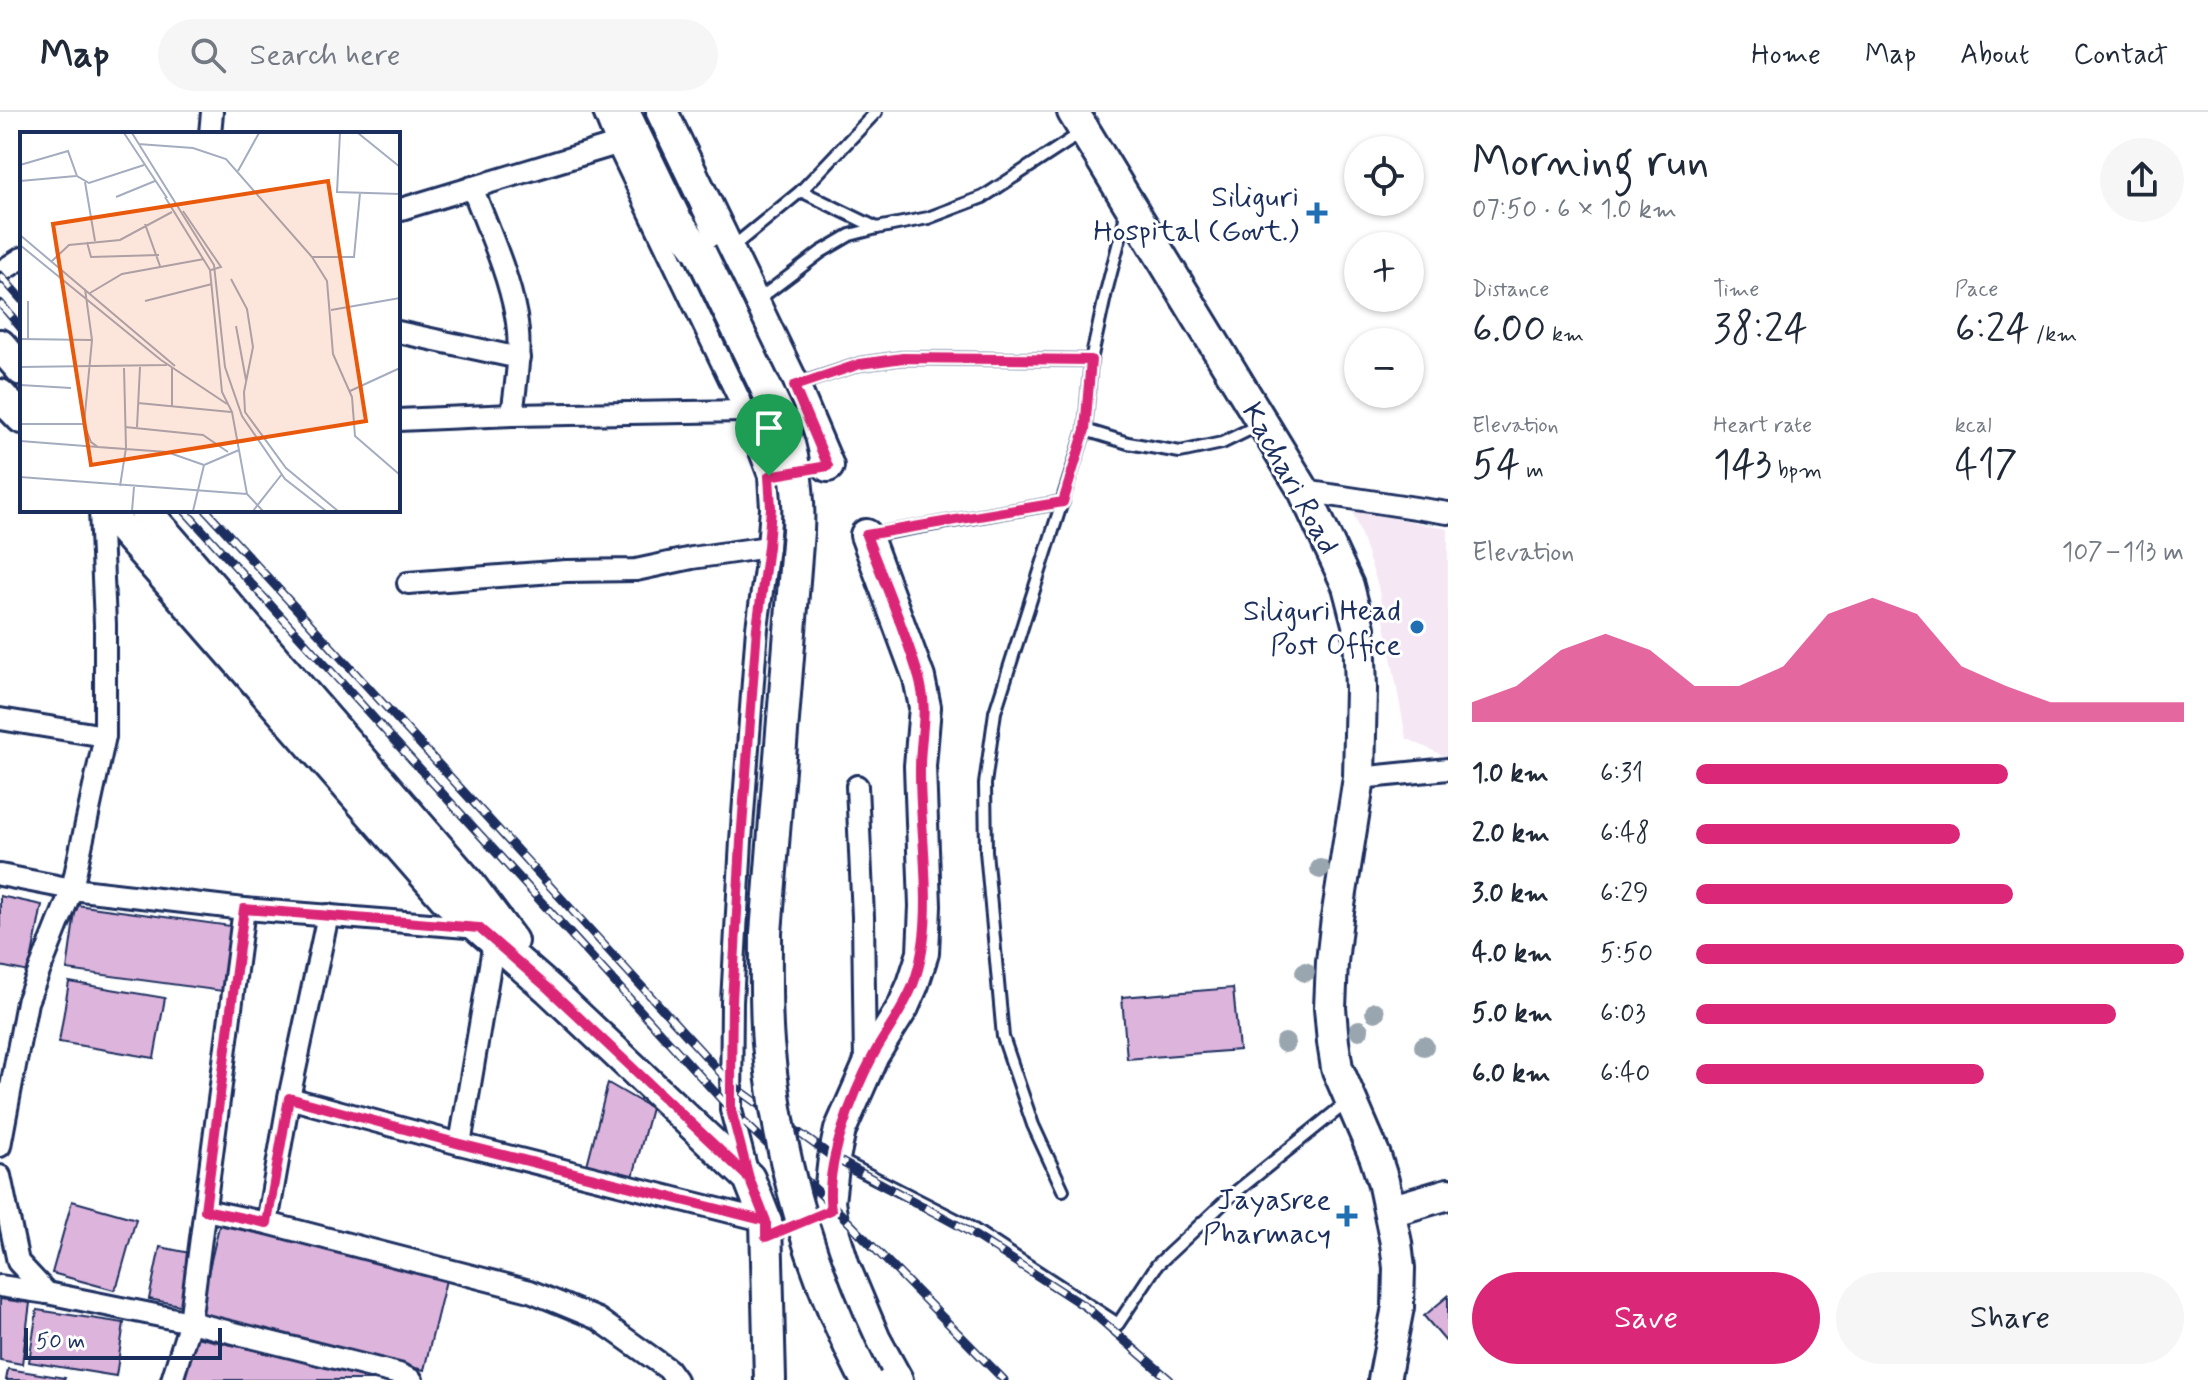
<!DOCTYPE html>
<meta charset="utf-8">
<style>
body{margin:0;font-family:Mynerve,sans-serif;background:#f6f6f7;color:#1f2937;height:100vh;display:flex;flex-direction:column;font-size:30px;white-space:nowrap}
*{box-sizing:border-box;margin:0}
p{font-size:26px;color:#747a83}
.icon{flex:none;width:44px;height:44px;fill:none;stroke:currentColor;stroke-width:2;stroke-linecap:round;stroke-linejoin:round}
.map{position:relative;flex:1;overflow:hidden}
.sheet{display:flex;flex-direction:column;background:#fff;width:760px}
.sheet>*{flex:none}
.controls{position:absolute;left:1344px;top:24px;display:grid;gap:16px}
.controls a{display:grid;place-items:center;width:80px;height:80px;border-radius:50%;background:#fff;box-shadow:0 2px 6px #0004;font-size:40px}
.scale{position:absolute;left:24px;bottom:20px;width:198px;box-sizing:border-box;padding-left:8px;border:4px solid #1b2f5e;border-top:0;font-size:22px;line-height:28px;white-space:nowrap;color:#1b2f5e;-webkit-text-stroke:6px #fff;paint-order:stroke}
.pin{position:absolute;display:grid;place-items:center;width:68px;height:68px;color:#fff;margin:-82px -34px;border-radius:50% 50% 50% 0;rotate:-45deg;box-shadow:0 0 8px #0007}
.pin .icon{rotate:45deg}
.round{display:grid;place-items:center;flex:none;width:84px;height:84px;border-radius:42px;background:#f6f6f7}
.headline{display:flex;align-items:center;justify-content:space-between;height:136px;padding:0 24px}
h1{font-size:44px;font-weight:600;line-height:60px}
.metrics{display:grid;grid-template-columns:repeat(3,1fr);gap:12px;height:136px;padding:8px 24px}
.metrics div{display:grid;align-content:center}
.metrics b{font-size:40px;font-weight:600}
.metrics small{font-size:22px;font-weight:400}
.metrics p{font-size:22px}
.chart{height:224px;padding:16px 24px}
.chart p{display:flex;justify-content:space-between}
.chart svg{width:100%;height:144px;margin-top:8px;fill:#db2777;opacity:.7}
.button{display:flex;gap:16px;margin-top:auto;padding:16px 24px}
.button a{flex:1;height:92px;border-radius:48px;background:#db2777;color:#fff;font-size:32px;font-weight:600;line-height:92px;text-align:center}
.button a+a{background:#f6f6f7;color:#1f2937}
ul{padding:0 24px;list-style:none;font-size:26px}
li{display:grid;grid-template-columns:128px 96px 1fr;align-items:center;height:60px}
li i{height:20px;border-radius:10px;background:#db2777}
header{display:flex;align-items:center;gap:48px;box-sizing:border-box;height:112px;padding:0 40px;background:#fff;border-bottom:2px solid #e0e1e3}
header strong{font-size:38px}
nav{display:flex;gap:44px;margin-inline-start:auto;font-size:28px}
.search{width:560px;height:72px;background:#f6f6f7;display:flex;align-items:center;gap:20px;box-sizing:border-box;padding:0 28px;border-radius:44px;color:#747a83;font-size:30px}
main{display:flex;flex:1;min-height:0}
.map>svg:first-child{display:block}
</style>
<header>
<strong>Map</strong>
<div class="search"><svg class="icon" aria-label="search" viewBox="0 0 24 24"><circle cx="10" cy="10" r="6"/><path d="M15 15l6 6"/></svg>Search here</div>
<nav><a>Home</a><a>Map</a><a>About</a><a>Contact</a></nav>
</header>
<main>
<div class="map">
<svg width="1448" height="1268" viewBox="0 0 1448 1268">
<rect width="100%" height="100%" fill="#fff"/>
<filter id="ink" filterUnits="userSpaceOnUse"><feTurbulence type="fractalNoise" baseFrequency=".0125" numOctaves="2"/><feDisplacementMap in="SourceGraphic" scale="16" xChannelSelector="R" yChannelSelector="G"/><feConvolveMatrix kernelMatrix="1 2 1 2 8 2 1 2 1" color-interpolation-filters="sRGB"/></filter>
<g filter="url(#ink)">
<path fill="#f5e8f4" d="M1352,397l96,20v229l-42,-20 -28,-152z"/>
<g fill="#ddb4dc" stroke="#1b2f5e" stroke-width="2">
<path d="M0,784l42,9 -13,67 -29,-6z"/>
<path d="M76,793l155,21 -9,65 -155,-21z"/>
<path d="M69,870l96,16 -11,60 -95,-16z"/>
<path d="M1233,876l6,62 -112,9 -5,-62z"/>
<path d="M608,971l43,25 -18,69 -46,-12z"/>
<path d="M72,1089l64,18 -18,64 -4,7 -62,-17z"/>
<path d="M220,1110l227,54 -23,94 -226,-54z"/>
<path d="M160,1135l35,7 -10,52 -36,-7z"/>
<path d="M1448,1184v48l-24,-28z"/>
<path d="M0,1187l30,4 -8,61 -22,-4z"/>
<path d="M37,1198l87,13 -8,53 -87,-14z"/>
<path d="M191,1224l198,44h-208z"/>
<path d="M8,1257l57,9 -1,2h-58z"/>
</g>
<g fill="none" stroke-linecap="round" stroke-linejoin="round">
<defs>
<g id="lane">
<path d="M801,79l76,37"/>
<path d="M730,137l71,-58 75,-79"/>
<path d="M755,190l66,-50 29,-17 27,-7 51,-10 55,-21 98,-64"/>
<path d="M796,273l64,-21 43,-6 188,2"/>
<path d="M1085,318l43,13 52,9 42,-9 37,-18"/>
<path d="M871,423l192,-33"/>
<path d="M836,1046l129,66 153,100 39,-59 75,-70 114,-92"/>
<path d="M1063,1078l-30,-65 -30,-88 -17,-186 -1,-67 10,-72 90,-282 6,-70 15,-68 21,-81"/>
</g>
<g id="street">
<path d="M604,0l13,32 128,267 24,65 2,32 -3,39 -11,81 -16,213 -9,161 -1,108 18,68"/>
<path d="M210,22l2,-22"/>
<path d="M472,75c16,42 36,85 44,129 6,33 0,67 -4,99"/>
<path d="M398,98l219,-66"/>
<path d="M0,160l22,-14"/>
<path d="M398,220l121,26"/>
<path d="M398,308l114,-5 233,-4"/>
<path d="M1304,379l144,22"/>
<path d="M408,471l158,-12 70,-1 56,-12 76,-11"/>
<path d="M0,607l105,17"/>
<path d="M1359,666l89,-9"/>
<path d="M857,674l6,131 2,148"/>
<path d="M0,763l72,14 172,20 235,19"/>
<path d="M289,986l171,46 306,77"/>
<path d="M460,1032l34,-202"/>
<path d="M0,1034l27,-144 45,-113 33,-153v-112l-5,-114"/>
<path d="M0,1064l18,86 29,31 143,29 209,52 13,6"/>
<path d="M205,1098l62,13 263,68 68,28 70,50 8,11"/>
<path d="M267,1111l22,-125 39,-183"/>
<path d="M0,1174l47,7"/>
<path d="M172,1268l18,-58 54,-413"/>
</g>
<g id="secondary">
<path d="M624,0l52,108 24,32"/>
<path d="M662,0l132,274 34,80"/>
<path d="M1073,0l231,379 44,95 11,42 2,61 -2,89 -22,140 -5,44 -2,46 3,34 4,26 38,88 8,25 13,62 3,25 -1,39 -14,73"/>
<path d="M0,233l22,25"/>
<path d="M0,283l22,23"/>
<path d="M106,398l338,387 105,92 200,189 17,43 4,159"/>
<path d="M145,398l323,372 44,59"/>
<path d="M866,423l53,143 6,29 -5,59 5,140 -2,47 -10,31 -10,23 -30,48 -33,75 -6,28 -5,44 5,32 10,32 31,74 22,40"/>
<path d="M1390,1099l58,-17"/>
</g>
</defs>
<use href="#lane" stroke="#1b2f5e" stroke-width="16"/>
<use href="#street" stroke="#1b2f5e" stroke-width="26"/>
<use href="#secondary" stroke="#1b2f5e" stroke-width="36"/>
<use href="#lane" stroke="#fff" stroke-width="10"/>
<use href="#street" stroke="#fff" stroke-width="20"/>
<use href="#secondary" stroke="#fff" stroke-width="30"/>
<defs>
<g id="rail">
<path d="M0,163l22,25"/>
<path d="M0,191l22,26"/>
<path d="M184,398l547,600 98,92 175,178"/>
<path d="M206,398l525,574 103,74 129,70 123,79 84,73"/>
</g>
</defs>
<use href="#rail" stroke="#1b2f5e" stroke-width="9"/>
<use href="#rail" stroke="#fff" stroke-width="6" stroke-dasharray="18" stroke-linecap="butt"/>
<defs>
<path id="secondary-bridge" d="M700,140l82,169c13,37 18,71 16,110l-32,402c0,37 -1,73 2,110 10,117 44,232 98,337"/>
</defs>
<use href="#secondary-bridge" stroke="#1b2f5e" stroke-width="36" stroke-linecap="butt"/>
<use href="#secondary-bridge" stroke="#fff" stroke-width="30"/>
</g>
<g fill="#9aa6af">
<circle cx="1320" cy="757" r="10"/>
<circle cx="1305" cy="860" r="10"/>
<circle cx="1375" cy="900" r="10"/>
<circle cx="1359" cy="918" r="10"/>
<circle cx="1285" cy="931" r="10"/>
<circle cx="1424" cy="934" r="10"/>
</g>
</g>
<g fill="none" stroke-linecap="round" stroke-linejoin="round" filter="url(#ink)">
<defs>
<path id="route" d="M769,364l2,32 -3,39 -11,81 -16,213 -9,161 -1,82v26l18,68 17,43 -306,-77 -171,-46 -22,125 -62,-13 39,-301 235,19 70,61 200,189 17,43v16l65,-27c-7,-45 22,-117 43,-156 13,-23 29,-44 39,-69 25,-66 6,-148 7,-217 0,-33 9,-57 -1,-90 -14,-48 -35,-96 -53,-143l197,-33 22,-72 6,-70 -188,-2 -43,6 -66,22 34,80 -59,10"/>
</defs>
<use href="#route" stroke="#fff" stroke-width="16"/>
<use href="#route" stroke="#db2777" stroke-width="10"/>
</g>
<g fill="#1f6fb2" stroke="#fff" stroke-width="3">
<path d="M1313 89h8v8h8v8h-8v8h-8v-8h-8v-8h8z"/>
<circle cx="1417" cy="515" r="8"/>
<path d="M1343 1092h8v8h8v8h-8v8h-8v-8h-8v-8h8z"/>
</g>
<g text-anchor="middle" stroke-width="6" stroke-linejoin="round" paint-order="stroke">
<g font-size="30" fill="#1b2f5e" stroke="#fff" text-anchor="end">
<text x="1299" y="94">Siliguri<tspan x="1299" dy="34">Hospital (Govt.)</tspan></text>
<text x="1401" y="508">Siliguri Head<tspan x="1401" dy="34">Post Office</tspan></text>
<text x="1331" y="1097">Jayasree<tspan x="1331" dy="34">Pharmacy</tspan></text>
</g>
<g font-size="30" fill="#1b2f5e" stroke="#fff">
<text transform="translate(1291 366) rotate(61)" y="10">Kachari Road</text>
</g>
</g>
<g transform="translate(20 20)">
<rect width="380" height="380" fill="#fff"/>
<path fill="none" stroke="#a4acbf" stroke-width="2" d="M104,1l43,65M112,1l82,132 11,102 17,49 43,63 41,32M320,1l-3,59 63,2M338,1l42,34M118,12l55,4 33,11 86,98 15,24 6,73 19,43 3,39 45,39M0,33l48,-14 9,25 12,7 55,-18M218,39l21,-38M0,49l56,-5M65,50l10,59M96,65l39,-16M145,65l45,73 12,122 10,20 15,82 16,17M163,79l38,56 -10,3M125,92l15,42M0,103l155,131M67,110l4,15 68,-2M0,113l141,115 66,44M292,125h42l6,-64M32,129l17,-16 51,-5 52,-28M211,147l16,30 6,38 -9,45 1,20 41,56 52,43M65,157l7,51 -8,84 7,18 7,5 69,5 37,13M70,161l32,-19 82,-15M8,169v38M125,169l67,-17M311,178l69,-12M216,194l10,54M0,207l72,1M0,235l147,-2M0,253l51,3M330,259l50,-23M118,271l93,9M152,274v-38M0,292h64M105,295l78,8 25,17M117,295l3,-60M0,309l78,6M0,345l227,17M100,354l6,-38 -2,-80M112,379l2,-24M173,379l11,-46 35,-15M233,379l29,-37"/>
<path fill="#e8590c" fill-opacity="0.15" stroke="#e8590c" stroke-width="4" d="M308,49l38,240 -275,44 -38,-241z"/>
<rect width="380" height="380" fill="none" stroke="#1b2f5e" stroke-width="4"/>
</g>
</svg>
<div class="controls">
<a><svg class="icon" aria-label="locate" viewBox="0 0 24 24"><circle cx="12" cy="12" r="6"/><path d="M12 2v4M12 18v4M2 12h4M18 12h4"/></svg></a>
<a>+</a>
<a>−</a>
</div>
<div class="scale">50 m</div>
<div class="pin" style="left:769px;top:364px;background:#1e9e55"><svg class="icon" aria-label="arrive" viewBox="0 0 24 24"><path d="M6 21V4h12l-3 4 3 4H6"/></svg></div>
</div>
<section class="sheet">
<div class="headline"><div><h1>Morning run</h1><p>07:50 · 6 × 1.0 km</p></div><a class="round"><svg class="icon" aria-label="share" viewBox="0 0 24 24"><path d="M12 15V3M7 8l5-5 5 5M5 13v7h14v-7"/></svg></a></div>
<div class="metrics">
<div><p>Distance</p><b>6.00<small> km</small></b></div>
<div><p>Time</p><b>38:24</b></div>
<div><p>Pace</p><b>6:24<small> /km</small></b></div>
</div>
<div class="metrics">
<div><p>Elevation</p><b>54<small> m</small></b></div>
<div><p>Heart rate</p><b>143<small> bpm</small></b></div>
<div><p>kcal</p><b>417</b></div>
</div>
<div class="chart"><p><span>Elevation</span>107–113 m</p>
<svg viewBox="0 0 160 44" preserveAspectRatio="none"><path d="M0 44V38L10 33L20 22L30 17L40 22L50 33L60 33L70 27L80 11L90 6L100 11L110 27L120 33L130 38L140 38L150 38L160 38V44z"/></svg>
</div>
<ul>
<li><b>1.0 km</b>6:31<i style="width:64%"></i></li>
<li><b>2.0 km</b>6:48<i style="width:54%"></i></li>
<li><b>3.0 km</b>6:29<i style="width:65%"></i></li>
<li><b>4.0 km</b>5:50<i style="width:100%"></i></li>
<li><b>5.0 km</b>6:03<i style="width:86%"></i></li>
<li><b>6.0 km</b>6:40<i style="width:59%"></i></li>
</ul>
<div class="button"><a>Save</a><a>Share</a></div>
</section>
</main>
